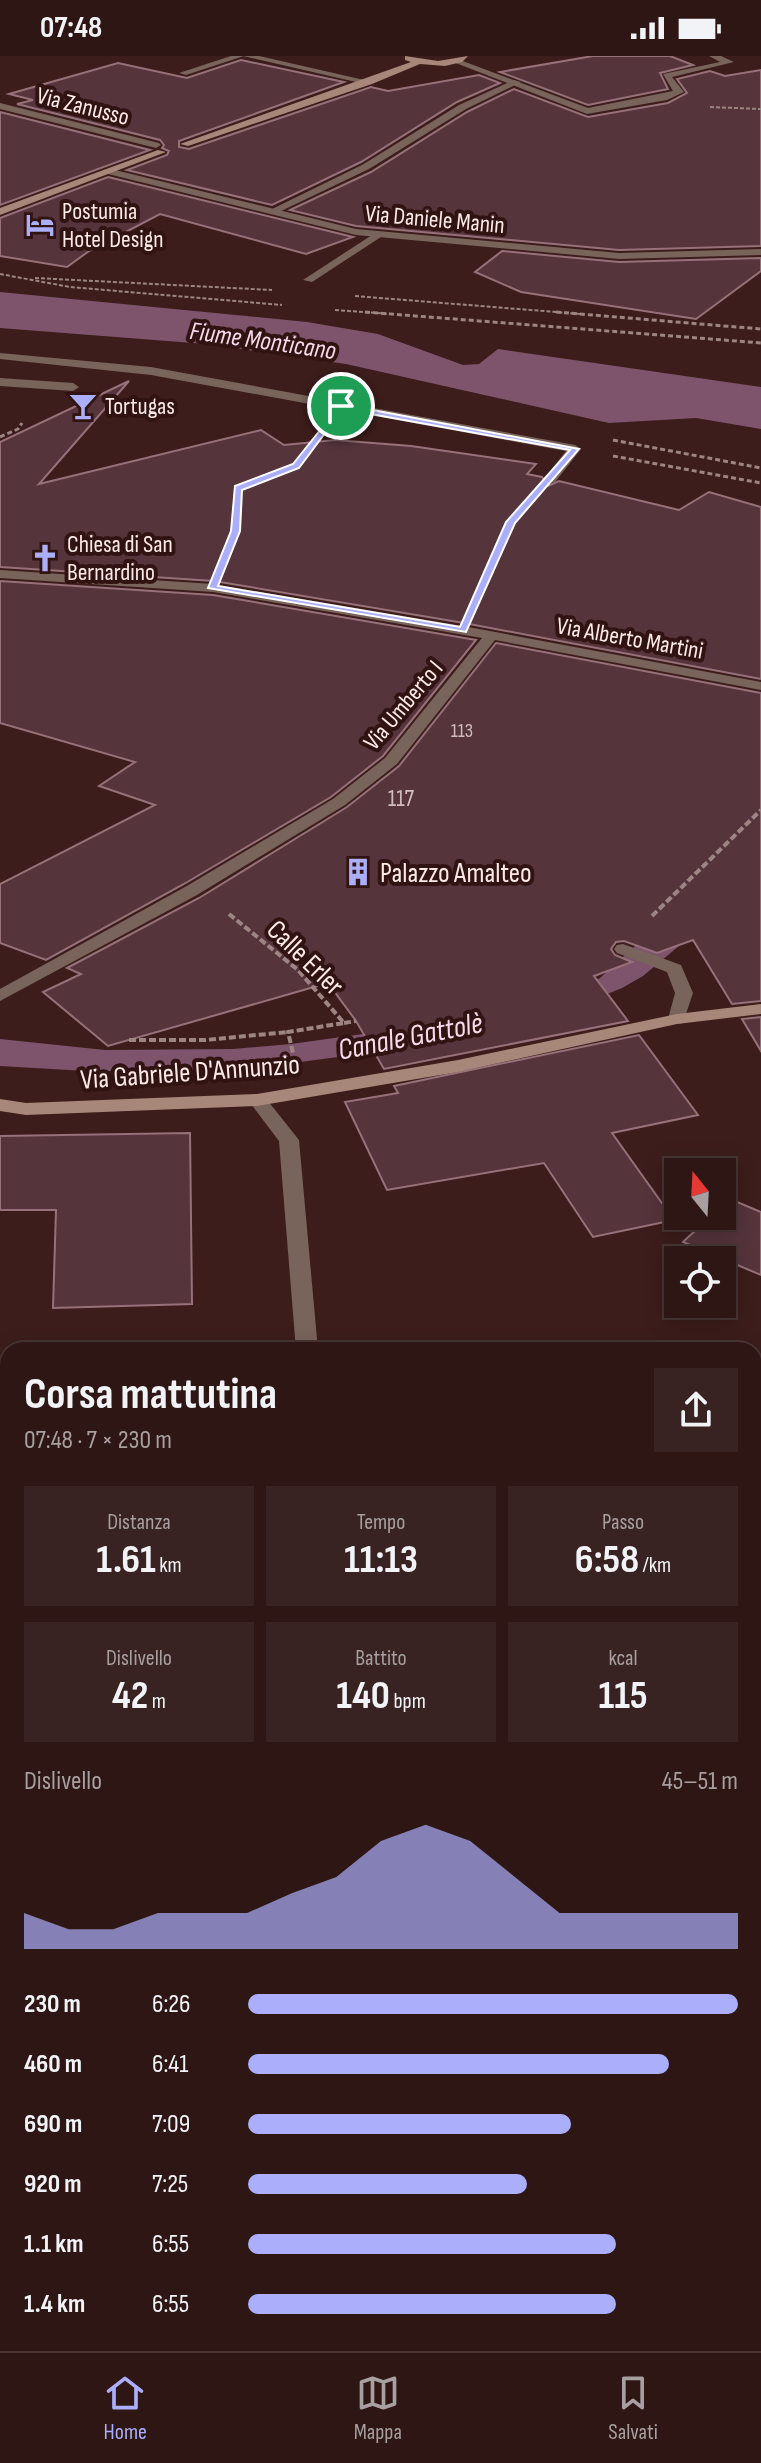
<!DOCTYPE html>
<html lang="it">
<meta charset="utf-8">
<style>
body{margin:0;font-family:"Sofia Sans Condensed",sans-serif;background:#392322;color:#f1f3f6;height:100vh;display:flex;flex-direction:column;font-size:30px;white-space:nowrap}
*{box-sizing:border-box;margin:0}
p{font-size:26px;color:#a79fa0}
.icon{flex:none;width:44px;height:44px;fill:none;stroke:currentColor;stroke-width:2;stroke-linecap:round;stroke-linejoin:round}
.map{position:relative;flex:1;overflow:hidden}
.panel{position:absolute;left:0px;top:1286px;width:762px;height:1010px;display:flex;flex-direction:column;background:#2d1614;border-radius:24px 24px 0 0;box-shadow:0 4px 20px #0003,0 0 0 2px #483534}
.panel>*{flex:none}
.needle{width:52px;rotate:342deg}
.tools{position:absolute;left:664px;top:1102px;display:grid;gap:16px}
.tools a{display:grid;place-items:center;width:72px;height:72px;border-radius:0px;background:#2d1614;box-shadow:0 4px 20px #0003,0 0 0 2px #483534;font-size:40px}
.pin{position:absolute;display:grid;place-items:center;width:68px;height:68px;color:#fff;margin:-34px;border:4px solid #fff;border-radius:50%;box-shadow:0 2px 8px #0007}
.round{display:grid;place-items:center;flex:none;width:84px;height:84px;border-radius:0px;background:#392322}
.head{display:flex;align-items:center;justify-content:space-between;height:136px;padding:0 24px}
h1{font-size:44px;font-weight:700;line-height:60px}
.figures{display:grid;grid-template-columns:repeat(3,1fr);gap:12px;height:136px;padding:8px 24px}
.figures div{display:grid;align-content:center;border-radius:0px;background:#392322;text-align:center}
.figures b{font-size:40px;font-weight:700}
.figures small{font-size:22px;font-weight:400}
.figures p{font-size:22px}
.chart{height:224px;padding:16px 24px}
.chart p{display:flex;justify-content:space-between}
.chart svg{width:100%;height:144px;margin-top:8px;fill:#abaffb;opacity:.7}
ul{padding:0 24px;list-style:none;font-size:26px}
li{display:grid;grid-template-columns:128px 96px 1fr;align-items:center;height:60px}
li i{height:20px;border-radius:10px;background:#abaffb}
.status{display:flex;justify-content:space-between;align-items:center;height:56px;padding:0 40px;background:#2d1614;direction:ltr}
.status svg{height:22px;fill:currentColor}
.tab-bar{display:flex;justify-content:space-around;align-items:center;height:112px;border-top:2px solid #483534;background:#2d1614;font-size:22px;color:#a79fa0}
.tab-bar a{display:grid;justify-items:center;gap:4px}
.tab-bar .on{color:#abaffb}
.map>svg:first-child{display:block}
</style>
<div class="status"><b>07:48</b><svg viewBox="0 0 49 12"><path d="M0 12V9h3v3zM5 12V6h3v6zM10 12V3h3v9zM15 12V0h3v12zM26 1h20v11H26zM47 4h2v5h-2z"/></svg></div>
<div class="map">
<svg width="761" height="2295" viewBox="0 0 761 2295">
<rect width="100%" height="100%" fill="#3c1d1b"/>
<g fill="#7e546d">
<path d="M0,236l307,30 71,12 85,31 16,-1 19,-15 263,38v42l-65,-11 -87,5 -263,-59 -140,-20 -206,-16z"/>
<path d="M761,776l-51,88 -67,56 -21,12 -59,24 -125,32 -208,27h-144l-86,-5v-27l105,11 128,-1 58,-5 115,-16 177,-41 17,-9z"/>
</g>
<g fill="#55343c" stroke="#97717a" stroke-width="2">
<path d="M593,0h77l23,9 -33,8 8,16 -80,16 -88,-33z"/>
<path d="M241,4l103,22 -165,59v6l10,2 182,-62 17,4 91,-16 21,8 -43,19 -96,60 -89,43 -145,-35 40,-15 2,-4 -7,-3 2,-3 -4,-5 -143,-36 16,-4 -24,-6 109,-31 69,15z"/>
<path d="M761,14v176l-142,4 -263,-24 -66,-16 81,-38 96,-60 47,-23 74,28 80,-14 19,-10 -10,-14 33,-8 15,5z"/>
<path d="M0,56l150,38 -150,55z"/>
<path d="M108,121l245,60 -47,17 -146,-40 -71,37 -22,16 -67,-11v-38z"/>
<path d="M502,195l117,11 142,-4v13l-65,48 -175,-27 -46,-20z"/>
<path d="M129,325l-90,103 222,-54 23,15 51,-5 76,6 125,18 -9,10 15,3 6,9 11,-5 120,29 30,-18 52,15v172l-297,-56 -250,-42 -214,-14v-125z"/>
<path d="M0,525l213,14 263,45 -93,116 -52,41 -147,87 -138,76 -46,-17v-59l155,-79 -56,-19 36,-24 -135,-39z"/>
<path d="M496,587l265,50v308l-29,3 -39,-64 -36,13 -33,-12 -8,1 -5,7 4,6 17,7 -38,14 34,45 -244,48 -28,-48 -28,-38 -220,63 -65,-54 38,-18 -14,-6 132,-70 148,-91 52,-41z"/>
<path d="M761,961v34l-19,-32z"/>
<path d="M639,979l59,80 -86,18 62,87 -81,17 -49,-74 -157,27 -42,-88 53,-9 -4,-7z"/>
<path d="M190,1077l2,171 -139,4 3,-98h-56v-74z"/>
<path d="M730,1143l31,13v63l-78,-33 28,-26h11v-10z"/>
</g>
<g fill="none" stroke-linecap="round" stroke-linejoin="round">
<g stroke="#9d8583" stroke-width="2" stroke-dasharray="4 2" stroke-linecap="butt">
<path d="M710,51l51,2"/>
<path d="M0,218l70,13 212,18"/>
<path d="M35,222l237,12"/>
<path d="M355,240l226,18"/>
<path d="M335,254l56,4"/>
</g>
<g stroke="#9d8583" stroke-width="3" stroke-dasharray="5 3" stroke-linecap="butt">
<path d="M365,256l396,31"/>
<path d="M556,256l205,17"/>
<path d="M0,381l18,-8 4,-6"/>
<path d="M613,384l148,28"/>
<path d="M613,400l148,27"/>
<path d="M228,494l8,-19 2,-43 58,-22 19,-26"/>
<path d="M478,540l33,-74 14,-16"/>
</g>
<g stroke="#9d8583" stroke-width="4" stroke-dasharray="7 3" stroke-linecap="butt">
<path d="M229,858l69,56 46,53 -56,9 5,21"/>
<path d="M652,860l109,-106"/>
<path d="M344,967l12,-2"/>
<path d="M129,984h76l83,-8"/>
</g>
<g fill="#79645c" fill-rule="evenodd">
<path d="M231,0h13l-58,19 -7,-2z"/>
<path d="M514,24l7,2 -55,27 -97,60 -92,44 -9,-2 94,-46 97,-60z"/>
<path d="M375,177l9,2 -72,47 -9,-2z"/>
<path d="M0,322l73,5 6,4 -6,4 -73,-5z"/>
<path d="M623,888l58,21 12,28 -10,30 -6,1 -9,-5 7,-26 -8,-21 -50,-19 -3,-4 3,-4z"/>
<path d="M8,1605v23l-8,2v-23z"/>
<path d="M754,1959l7,3v31l-7,-2z"/>
<path d="M8,2038v32l-8,3v-32z"/>
<path d="M100,2288h34l-3,7h-34z"/>
</g>
<g fill="#79645c" fill-rule="evenodd">
<path d="M243,0h16l114,26 -4,3z"/>
<path d="M709,0h12l13,6 -62,15 12,15 -17,8 -80,14 -134,-52 7,-2 128,48 85,-17 -10,-17 57,-12z"/>
<path d="M0,47l159,40 2,2 -5,3 -156,-39z"/>
<path d="M111,113l245,60 263,24 142,-4v6l-142,4 -263,-24 -248,-61z"/>
<path d="M0,297l151,14 424,78 6,4 -26,33 -5,1 -6,-4 22,-28 -415,-76 -151,-16z"/>
<path d="M0,514l213,14 250,42 298,56v8l-266,-50 -98,124 -52,41 -148,90 -197,106v-12l185,-102 148,-88 52,-41 97,-120 -269,-46 -213,-14z"/>
<path d="M257,1038l7,2 35,44 19,210h-22l-17,-209 -31,-41z"/>
<path d="M761,1345v19l-7,2v-19z"/>
<path d="M754,1555l7,2v20l-7,-2z"/>
<path d="M0,1815l8,3v24l-8,-3z"/>
<path d="M754,2186l7,3v29l-7,-3z"/>
</g>
<g fill="#a78779" fill-rule="evenodd">
<path d="M405,0l33,5 30,-5 -6,6 -17,4 -25,-2 -48,20 -184,62 -8,-2 231,-82 -6,-2z"/>
<path d="M158,94l8,2 -166,63v-7z"/>
<path d="M761,948v10l-84,10 -219,48 -201,34 -231,9 -26,-4v-12l26,4 231,-9 201,-34 219,-46z"/>
</g>
</g>
<path fill="#abaffb" stroke="#fff" stroke-width="2" fill-rule="evenodd" d="M341,348l238,45 -64,74 -49,109 -258,-44 23,-57 4,-45 58,-22zM343,353l227,41 -64,72 -46,105 -242,-41 22,-55 2,-41 57,-22z"/>
<defs>
<symbol id="hotel-bare" viewBox="-9 -9 18 18"><path d="M-6-4.5h1.5V1H6V5H4.5V3h-9V5H-6ZM-4 0a1.8 1.8 0 1 1 3.6 0ZM.5 0V-2.5h3Q6-2.5 6 0Z" fill="#abaffb" stroke="#311312" stroke-width="2.5" paint-order="stroke"/></symbol>
<symbol id="bar-bare" viewBox="-9 -9 18 18"><path d="M-6-5H6L.8 .8V4.5H3.5V6h-7V4.5H-.8V.8Z" fill="#abaffb" stroke="#311312" stroke-width="2.5" paint-order="stroke"/></symbol>
<symbol id="church-bare" viewBox="-9 -9 18 18"><path d="M-1.2-6h2.4v3.5h3.3v2.4h-3.3V6h-2.4V-.1h-3.3v-2.4h3.3Z" fill="#abaffb" stroke="#311312" stroke-width="2.5" paint-order="stroke"/></symbol>
<symbol id="building-bare" viewBox="-9 -9 18 18"><path d="M-4-6H4V6H1V3H-1V6H-4ZM-2.5-4.3h1.7v1.8h-1.7ZM.8-4.3h1.7v1.8H.8ZM-2.5-1h1.7V.8h-1.7ZM.8-1h1.7V.8H.8Z" fill="#abaffb" stroke="#311312" stroke-width="2.5" paint-order="stroke"/></symbol>
</defs>
<g fill-rule="evenodd">
<use href="#hotel-bare" x="20" y="149" width="40" height="40"/>
<use href="#bar-bare" x="63" y="330" width="40" height="40"/>
<use href="#church-bare" x="25" y="482" width="40" height="40"/>
<use href="#building-bare" x="338" y="796" width="40" height="40"/>
</g>
<g text-anchor="middle" stroke-width="8" stroke-linejoin="round" paint-order="stroke">
<g font-size="20" fill="#d2bcbd">
<text x="462" y="681">113</text>
</g>
<g font-size="24" fill="#fceae8" stroke="#311312">
<text transform="translate(83 50) rotate(14)" y="8">Via Zanusso</text>
<text transform="translate(435 163) rotate(5)" y="8">Via Daniele Manin</text>
<text transform="translate(630 582) rotate(10)" y="8">Via Alberto Martini</text>
<text transform="translate(403 649) rotate(-50)" y="8">Via Umberto I</text>
</g>
<g font-size="24" fill="#fceae8" stroke="#311312" text-anchor="start">
<text x="62" y="163">Postumia<tspan x="62" dy="28">Hotel Design</tspan></text>
<text x="105" y="358">Tortugas</text>
<text x="67" y="496">Chiesa di San<tspan x="67" dy="28">Bernardino</tspan></text>
</g>
<g font-size="24" fill="#d2bcbd">
<text x="401" y="750">117</text>
</g>
<g font-size="26" font-style="italic" fill="#f7daeb" stroke="#311312">
<text transform="translate(263 284) rotate(8)" y="9">Fiume Monticano</text>
</g>
<g font-size="28" fill="#fceae8" stroke="#311312" text-anchor="start">
<text x="380" y="826">Palazzo Amalteo</text>
</g>
<g font-size="28" fill="#fceae8" stroke="#311312">
<text transform="translate(306 901) rotate(44)" y="10">Calle Erler</text>
<text transform="translate(190 1015) rotate(-4)" y="10">Via Gabriele D'Annunzio</text>
</g>
<g font-size="30" font-style="italic" fill="#f7daeb" stroke="#311312">
<text transform="translate(410 980) rotate(-11)" y="10">Canale Gattolè</text>
</g>
</g>
</svg>
<div class="tools">
<a><svg class="needle" viewBox="-14 -14 28 28"><path d="M0-13l5 13h-10z" fill="#e53935"/><path d="M0 13l5-13h-10z" fill="#a79fa0"/></svg></a>
<a><svg class="icon" aria-label="locate" viewBox="0 0 24 24"><circle cx="12" cy="12" r="6"/><path d="M12 2v4M12 18v4M2 12h4M18 12h4"/></svg></a>
</div>
<div class="pin" style="left:341px;top:350px;background:#1e9e55"><svg class="icon" aria-label="arrive" viewBox="0 0 24 24"><path d="M6 21V4h12l-3 4 3 4H6"/></svg></div>
<section class="panel">
<div class="head"><div><h1>Corsa mattutina</h1><p>07:48 · 7 × 230 m</p></div><a class="round"><svg class="icon" aria-label="share" viewBox="0 0 24 24"><path d="M12 15V3M7 8l5-5 5 5M5 13v7h14v-7"/></svg></a></div>
<div class="figures">
<div><p>Distanza</p><b>1.61<small> km</small></b></div>
<div><p>Tempo</p><b>11:13</b></div>
<div><p>Passo</p><b>6:58<small> /km</small></b></div>
</div>
<div class="figures">
<div><p>Dislivello</p><b>42<small> m</small></b></div>
<div><p>Battito</p><b>140<small> bpm</small></b></div>
<div><p>kcal</p><b>115</b></div>
</div>
<div class="chart"><p><span>Dislivello</span>45–51 m</p>
<svg viewBox="0 0 160 44" preserveAspectRatio="none"><path d="M0 44V33L10 38L20 38L30 33L40 33L50 33L60 27L70 22L80 11L90 6L100 11L110 22L120 33L130 33L140 33L150 33L160 33V44z"/></svg>
</div>
<ul>
<li><b>230 m</b>6:26<i style="width:100%"></i></li>
<li><b>460 m</b>6:41<i style="width:86%"></i></li>
<li><b>690 m</b>7:09<i style="width:66%"></i></li>
<li><b>920 m</b>7:25<i style="width:57%"></i></li>
<li><b>1.1 km</b>6:55<i style="width:75%"></i></li>
<li><b>1.4 km</b>6:55<i style="width:75%"></i></li>
</ul>
</section>
</div>
<nav class="tab-bar">
<a class="on"><svg class="icon" aria-label="home" viewBox="0 0 24 24"><path d="M3 11l9-7 9 7M6 9v11h12V9"/></svg>Home</a>
<a><svg class="icon" aria-label="map" viewBox="0 0 24 24"><path d="M3 6l6-2 6 2 6-2v14l-6 2-6-2-6 2zM9 4v14M15 6v14"/></svg>Mappa</a>
<a><svg class="icon" aria-label="saved" viewBox="0 0 24 24"><path d="M7 4h10v16l-5-4-5 4z"/></svg>Salvati</a>
</nav>
